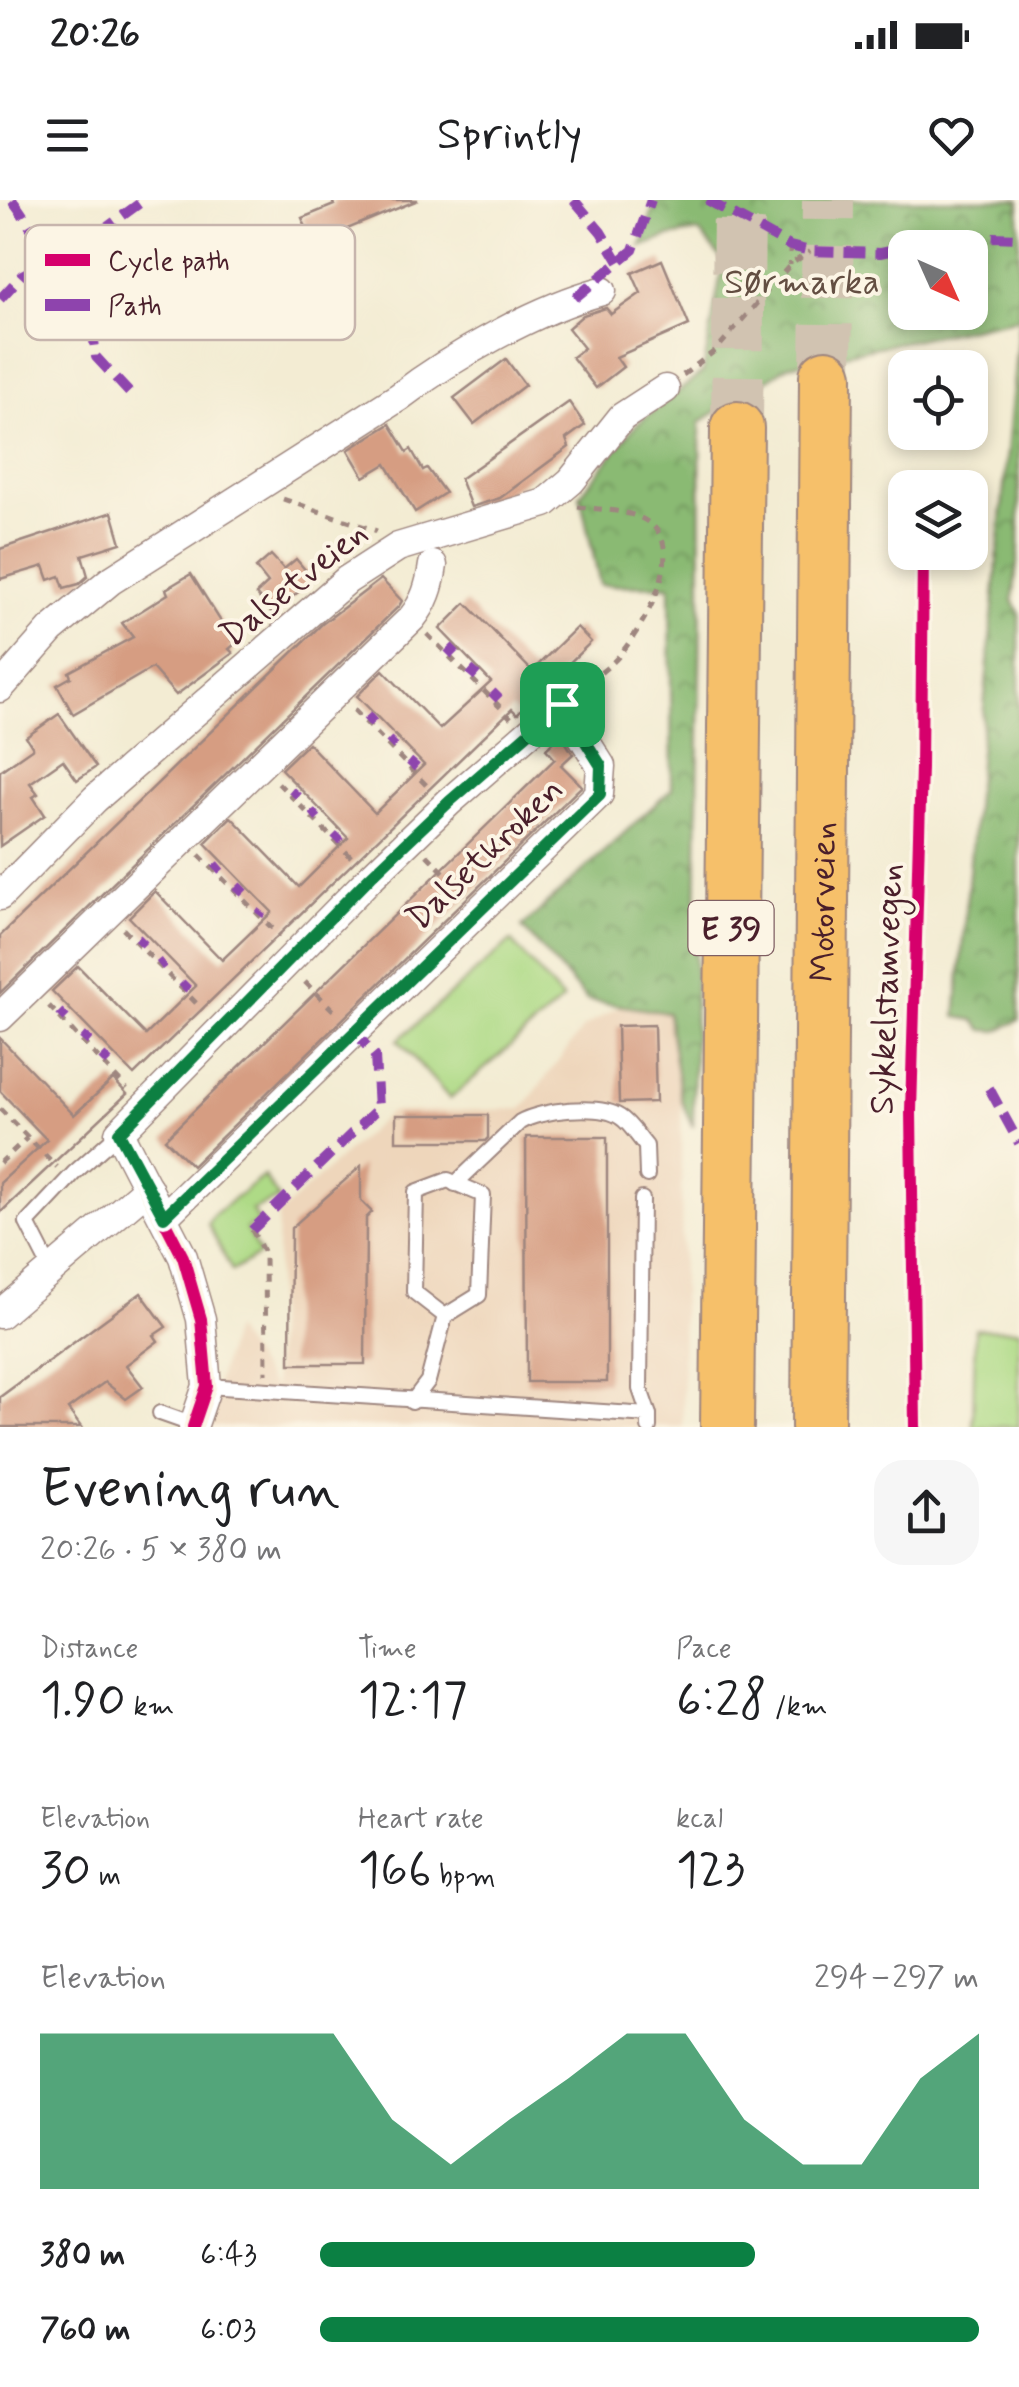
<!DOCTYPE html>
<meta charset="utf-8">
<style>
body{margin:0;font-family:Mynerve,sans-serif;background:#f6f6f6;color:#202124;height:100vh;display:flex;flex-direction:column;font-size:38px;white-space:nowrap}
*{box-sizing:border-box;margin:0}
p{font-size:32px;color:#757577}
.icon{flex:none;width:55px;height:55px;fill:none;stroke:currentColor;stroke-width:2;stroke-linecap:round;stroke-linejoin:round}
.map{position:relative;height:1227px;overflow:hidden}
.sheet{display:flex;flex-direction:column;background:#fff;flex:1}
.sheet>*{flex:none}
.needle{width:65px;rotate:135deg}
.tools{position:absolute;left:888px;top:30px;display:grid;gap:20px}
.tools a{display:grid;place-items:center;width:100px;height:100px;border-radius:20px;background:#fff;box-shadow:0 5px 15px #0003;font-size:50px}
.pin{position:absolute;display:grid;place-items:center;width:85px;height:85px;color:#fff;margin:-42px;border-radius:20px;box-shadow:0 5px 15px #0006}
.round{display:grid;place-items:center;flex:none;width:105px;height:105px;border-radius:30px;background:#f6f6f6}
.summary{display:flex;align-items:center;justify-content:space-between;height:170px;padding:0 40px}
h1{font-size:55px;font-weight:600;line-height:75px}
.stats{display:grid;grid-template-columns:repeat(3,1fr);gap:15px;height:170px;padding:10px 40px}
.stats div{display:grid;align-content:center}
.stats b{font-size:50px;font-weight:600}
.stats small{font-size:28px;font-weight:400}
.stats p{font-size:28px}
.chart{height:280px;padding:20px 40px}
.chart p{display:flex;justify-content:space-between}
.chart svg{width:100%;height:180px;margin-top:10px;fill:#0b8043;opacity:.7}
ul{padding:0 40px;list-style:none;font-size:32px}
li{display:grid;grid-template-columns:160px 120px 1fr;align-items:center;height:75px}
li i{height:25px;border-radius:12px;background:#0b8043}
.status{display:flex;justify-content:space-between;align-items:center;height:70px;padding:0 50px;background:#fff;direction:ltr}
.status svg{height:28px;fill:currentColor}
header{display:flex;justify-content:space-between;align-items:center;height:130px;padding:0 40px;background:#fff;font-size:45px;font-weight:600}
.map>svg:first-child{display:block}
</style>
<div class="status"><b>20:26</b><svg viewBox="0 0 49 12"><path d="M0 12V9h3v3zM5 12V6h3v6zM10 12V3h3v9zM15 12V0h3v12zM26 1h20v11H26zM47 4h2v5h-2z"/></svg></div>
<header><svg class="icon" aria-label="menu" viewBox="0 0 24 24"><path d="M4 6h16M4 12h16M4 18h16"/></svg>Sprintly<svg class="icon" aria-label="heart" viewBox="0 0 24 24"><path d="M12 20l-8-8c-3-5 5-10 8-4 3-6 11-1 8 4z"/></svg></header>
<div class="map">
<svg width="1019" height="1227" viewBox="0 0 1019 1227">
<defs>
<pattern id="forest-crowns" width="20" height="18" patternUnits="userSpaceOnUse" patternTransform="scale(2.5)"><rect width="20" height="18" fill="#8aba73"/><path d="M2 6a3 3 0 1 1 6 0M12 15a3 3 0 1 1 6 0" fill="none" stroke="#73975f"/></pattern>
</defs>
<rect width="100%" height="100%" fill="#fcf5e5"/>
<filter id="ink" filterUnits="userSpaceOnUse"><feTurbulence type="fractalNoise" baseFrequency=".01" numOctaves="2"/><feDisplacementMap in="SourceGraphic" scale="20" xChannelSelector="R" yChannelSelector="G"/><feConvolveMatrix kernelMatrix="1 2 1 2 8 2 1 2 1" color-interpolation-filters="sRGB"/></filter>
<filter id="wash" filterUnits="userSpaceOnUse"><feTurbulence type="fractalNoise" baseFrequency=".0048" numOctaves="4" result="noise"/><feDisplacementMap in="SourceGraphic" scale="40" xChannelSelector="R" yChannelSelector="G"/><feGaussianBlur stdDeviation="2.25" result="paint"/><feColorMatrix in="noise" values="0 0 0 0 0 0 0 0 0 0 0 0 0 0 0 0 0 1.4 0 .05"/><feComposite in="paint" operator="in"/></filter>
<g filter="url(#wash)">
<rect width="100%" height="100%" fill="#f3ecd3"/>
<path fill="#eed6bb" d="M620,806l49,7 12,87 2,327h-479l29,-98 41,60 4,-174 112,-103 132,-3 62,-82z"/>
<g fill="url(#forest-crowns)" stroke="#6a6c4f" stroke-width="2.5" fill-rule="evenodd">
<path d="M656,0h363v118l-229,47 -90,57 1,176 -8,529 -12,-27 -13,-87 -81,-13 -65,-73 150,-138 -2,-203 -70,-1 -20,-90 56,-70 67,-53 20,-111 -24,-29 -31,5 -27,10zM905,48h65v64h-65z"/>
<path d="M1019,120v225l-6,55 6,13v407l-22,11 -14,-1 -9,-10 -18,-3z"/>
</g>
<g fill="#aeda86" stroke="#7c7c58" stroke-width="2.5">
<path d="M511,741l52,59 -113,99 -52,-59z"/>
<path d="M264,976l15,23 -27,11 7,12 -13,7 14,25 -28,17 -24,-47 5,-9z"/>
<path d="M975,1129l44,1v97h-46z"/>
</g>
<g id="blocks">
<g fill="#d69d82">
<path d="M332,0h86l-105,43 -11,-25 32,-13z"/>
<path d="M662,60l27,65 -73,32 7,10 -27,21 -24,-31 12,-9 -16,-20 15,-13 23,-7 5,6 30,-21 -9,-20z"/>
<path d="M506,159l19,26 -51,39 -20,-26z"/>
<path d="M569,202l16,23 -19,14 3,8 -69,51 -29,9 -11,-28z"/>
<path d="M390,224l17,28 4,-3 12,21 4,-2 18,25 -30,19 -29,-48 -22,13 -16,-27z"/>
<path d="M112,312l9,31 -39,12 6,21 -9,8 -15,4 -4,-12 -11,4 -5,-14 -44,13v-30z"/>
<path d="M271,355l13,14 12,-10 17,20 -40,35 -17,-20 12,-11 -12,-15z"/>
<path d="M191,374l44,70 -6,5 4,4 -57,42 -24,-27 -79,46 -16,-29 14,-8 -2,-5 64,-35 -11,-14 46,-29 -2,-5z"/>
<path d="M381,379l21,22 -3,5 -399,387v-57l322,-312z"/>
<path d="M466,403l66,68 45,-44 14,15 -74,72 -5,-5 -378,366 -82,-84 26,-25 68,69 50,-49 -67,-69 26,-26 67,69 50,-48 -67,-69 26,-26 68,70 49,-49 -67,-69 27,-26 67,70 49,-48 -67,-69 26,-26 57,59 51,-47 -51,-53z"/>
<path d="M59,514l37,53 -19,13 -14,-20 -33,23 8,11 -5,3 12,18 -45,31v-75l33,-23 -7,-11z"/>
<path d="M561,535l12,19 -12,11 21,21 -390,380 -27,-27 390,-380 -9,-10z"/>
<path d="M654,825l2,77 -37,1 -2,-77z"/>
<path d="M0,838l74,77 39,-36 14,15 -127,119v-30l47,-43 -47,-49z"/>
<path d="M396,915h92v23l-3,3h-89z"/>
<path d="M526,937h81v245h-80z"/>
<path d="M361,966v35l11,11 -6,6 -1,146h-75l1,-136z"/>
<path d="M141,1093l25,34 -12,8 4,6 -32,24 17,22 -17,12 -21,-17 -37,27 13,18h-81v-30z"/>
</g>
</g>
</g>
<g filter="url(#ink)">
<use href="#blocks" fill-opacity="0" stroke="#9e867f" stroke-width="2.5"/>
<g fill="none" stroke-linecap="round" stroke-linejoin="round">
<g stroke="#d1c3b1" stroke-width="52" stroke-dasharray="52 26" stroke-linecap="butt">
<path d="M826,176l2,-176"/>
<path d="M737,228l2,-228"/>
</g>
<defs>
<g id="service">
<path d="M455,984l65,-62c20,-12 80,-19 100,-5 10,6 18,20 26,29l1,29"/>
<path d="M642,999l-2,190 9,26"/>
<path d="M50,1068l-23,-45 47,-50 45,-40"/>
<path d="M207,1186l442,29v12"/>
<path d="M412,1202l16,-21 17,-65 34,-21 4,-100 -35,-15 -32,12 -2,100 31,24"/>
<path d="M160,1213l34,12"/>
</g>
<g id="minor">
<path d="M0,488l51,-58 59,-49 289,-184c52,-40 139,-89 203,-106"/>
<path d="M0,696l95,-97 252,-219 51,-33 147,-44 26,-22 51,-64 43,-28"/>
<path d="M0,817l412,-399c13,-16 18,-32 21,-53"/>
<path d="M164,1017l435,-423 2,-28 -39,-62 -113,98 -78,75 -252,256 64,124 18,62 6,67 -14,41"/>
<path d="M0,1114l148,-126"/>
</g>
<g id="motorway">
<path d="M727,1227l10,-999"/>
<path id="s1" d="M818,1227l8,-1051"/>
</g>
</defs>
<use href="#service" stroke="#9e867f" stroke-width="18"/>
<use href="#minor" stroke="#9e867f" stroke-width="31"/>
<use href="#motorway" stroke="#9e867f" stroke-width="56"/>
<g stroke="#9e867f" stroke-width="5" stroke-dasharray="8 8" stroke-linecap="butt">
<path d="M790,46v19"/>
<path d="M683,175l33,-25 74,-85 20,-14"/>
<path d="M283,299l94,32"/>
<path d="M578,307c23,3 56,2 75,19 32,29 -9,99 -31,126 -10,14 -28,25 -41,36"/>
<path d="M427,434l84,84"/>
<path d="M354,510l76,79"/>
<path d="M278,583l77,78"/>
<path d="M199,655l81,81"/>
<path d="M427,655l38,39"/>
<path d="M123,729l80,81"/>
<path d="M305,782l31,31"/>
<path d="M49,806l78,83"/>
<path d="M0,909l57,58"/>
<path d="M0,963l27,-25"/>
<path d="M252,1030l13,25 1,119"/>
</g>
<use href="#service" stroke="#fff" stroke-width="14"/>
<use href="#minor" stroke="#fff" stroke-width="28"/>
<use href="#motorway" stroke="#f6c06b" stroke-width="52"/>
<g stroke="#8e44ad" stroke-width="10" stroke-dasharray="20 10" stroke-linecap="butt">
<path d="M12,0c16,19 24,43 43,57l4,19 23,35 12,29 2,17 39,42"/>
<path d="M574,0l27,32 18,30"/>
<path d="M707,0l83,46 20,5 70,2 80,-17 59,2"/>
<path d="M575,98l58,-48 18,-50"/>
<path d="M0,99l22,-24 62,-31 60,-44"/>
<path d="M448,455l8,-8"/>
<path d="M470,477l7,-8"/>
<path d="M492,499l7,-7"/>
<path d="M366,523l8,-7"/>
<path d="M389,546l6,-6"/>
<path d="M410,568l6,-7"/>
<path d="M292,596l5,-6"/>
<path d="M312,617l6,-5"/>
<path d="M335,641l6,-6"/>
<path d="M215,670l6,-5"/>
<path d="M237,693l7,-7"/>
<path d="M259,715l3,-4"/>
<path d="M138,744l6,-6"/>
<path d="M159,766l5,-4"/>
<path d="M182,789l6,-6"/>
<path d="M60,818l6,-6"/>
<path d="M83,842l6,-7"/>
<path d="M102,863l7,-7"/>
<path d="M989,888l30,55"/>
<path d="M252,1030l126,-122 -3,-52 -21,-25"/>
</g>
<defs>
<g id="cycleway">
<path d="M164,1017l435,-423 2,-28 -39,-62 -113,98 -78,75 -252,256 64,124 18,62 6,67 -14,41"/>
<path d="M915,1227l-4,-316 10,-344 2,-215"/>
</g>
</defs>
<use href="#cycleway" stroke="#fcf5e5" stroke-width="19"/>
<use href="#cycleway" stroke="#d6006c" stroke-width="12"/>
</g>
</g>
<g fill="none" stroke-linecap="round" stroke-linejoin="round" filter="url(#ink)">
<defs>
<path id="route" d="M562,504l39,62 -1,28 -436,423 -45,-84 252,-257 78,-74z"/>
</defs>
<use href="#route" stroke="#fff" stroke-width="20"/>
<use href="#route" stroke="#0b8043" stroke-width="12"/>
</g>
<g text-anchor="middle" stroke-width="8" stroke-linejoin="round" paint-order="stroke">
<rect fill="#fcf5e5" stroke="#7f5f63" stroke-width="2.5" x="688.5" y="701" width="85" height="54" rx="8"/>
<g font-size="32" font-weight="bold" fill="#4a1f2b">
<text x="731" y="739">E 39</text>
</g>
<g font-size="35" fill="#634e42" stroke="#fcf5e5">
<text x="802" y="93">Sørmarka</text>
</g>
<g font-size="35" fill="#4a1f2b" stroke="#fcf5e5">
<text transform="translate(293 383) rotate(-39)" y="12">Dalsetveien</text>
<text transform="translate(484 653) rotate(-44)" y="12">Dalsetkroken</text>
<text dy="12" stroke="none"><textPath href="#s1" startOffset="525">Motorveien</textPath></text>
<text transform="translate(885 789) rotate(-88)" y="12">Sykkelstamvegen</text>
</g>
</g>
<rect x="25" y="25" width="330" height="115" rx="15" fill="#fcf5e5" stroke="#c7b5ad" stroke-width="2.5"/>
<rect x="45" y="54" width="45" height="12" fill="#d6006c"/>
<rect x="45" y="99" width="45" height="12" fill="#8e44ad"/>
<g font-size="28" fill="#4a1f2b">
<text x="108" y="70">Cycle path</text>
<text x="108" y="115">Path</text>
</g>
</svg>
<div class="tools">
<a><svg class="needle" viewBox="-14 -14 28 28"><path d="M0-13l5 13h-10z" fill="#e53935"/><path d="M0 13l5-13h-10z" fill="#757577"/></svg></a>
<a><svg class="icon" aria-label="locate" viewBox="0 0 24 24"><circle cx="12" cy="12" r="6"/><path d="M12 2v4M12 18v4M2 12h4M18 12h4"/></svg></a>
<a><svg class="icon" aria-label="layers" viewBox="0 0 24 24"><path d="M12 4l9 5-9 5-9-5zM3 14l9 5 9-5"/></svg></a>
</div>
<div class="pin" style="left:562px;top:504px;background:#1e9e55"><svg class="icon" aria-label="arrive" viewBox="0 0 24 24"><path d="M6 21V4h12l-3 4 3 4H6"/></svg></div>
</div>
<section class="sheet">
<div class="summary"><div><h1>Evening run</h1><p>20:26 · 5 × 380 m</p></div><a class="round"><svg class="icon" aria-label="share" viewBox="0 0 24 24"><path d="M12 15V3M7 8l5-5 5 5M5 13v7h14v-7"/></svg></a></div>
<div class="stats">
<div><p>Distance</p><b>1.90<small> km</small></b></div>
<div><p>Time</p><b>12:17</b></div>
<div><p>Pace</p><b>6:28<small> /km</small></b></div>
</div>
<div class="stats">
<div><p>Elevation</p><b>30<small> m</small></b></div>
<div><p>Heart rate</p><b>166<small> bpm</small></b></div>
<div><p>kcal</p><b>123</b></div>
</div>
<div class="chart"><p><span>Elevation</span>294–297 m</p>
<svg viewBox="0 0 160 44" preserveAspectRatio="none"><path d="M0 44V6L10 6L20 6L30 6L40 6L50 6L60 27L70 38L80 27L90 17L100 6L110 6L120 27L130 38L140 38L150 17L160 6V44z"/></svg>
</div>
<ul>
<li><b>380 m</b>6:43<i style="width:66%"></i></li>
<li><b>760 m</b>6:03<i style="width:100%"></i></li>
</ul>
</section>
